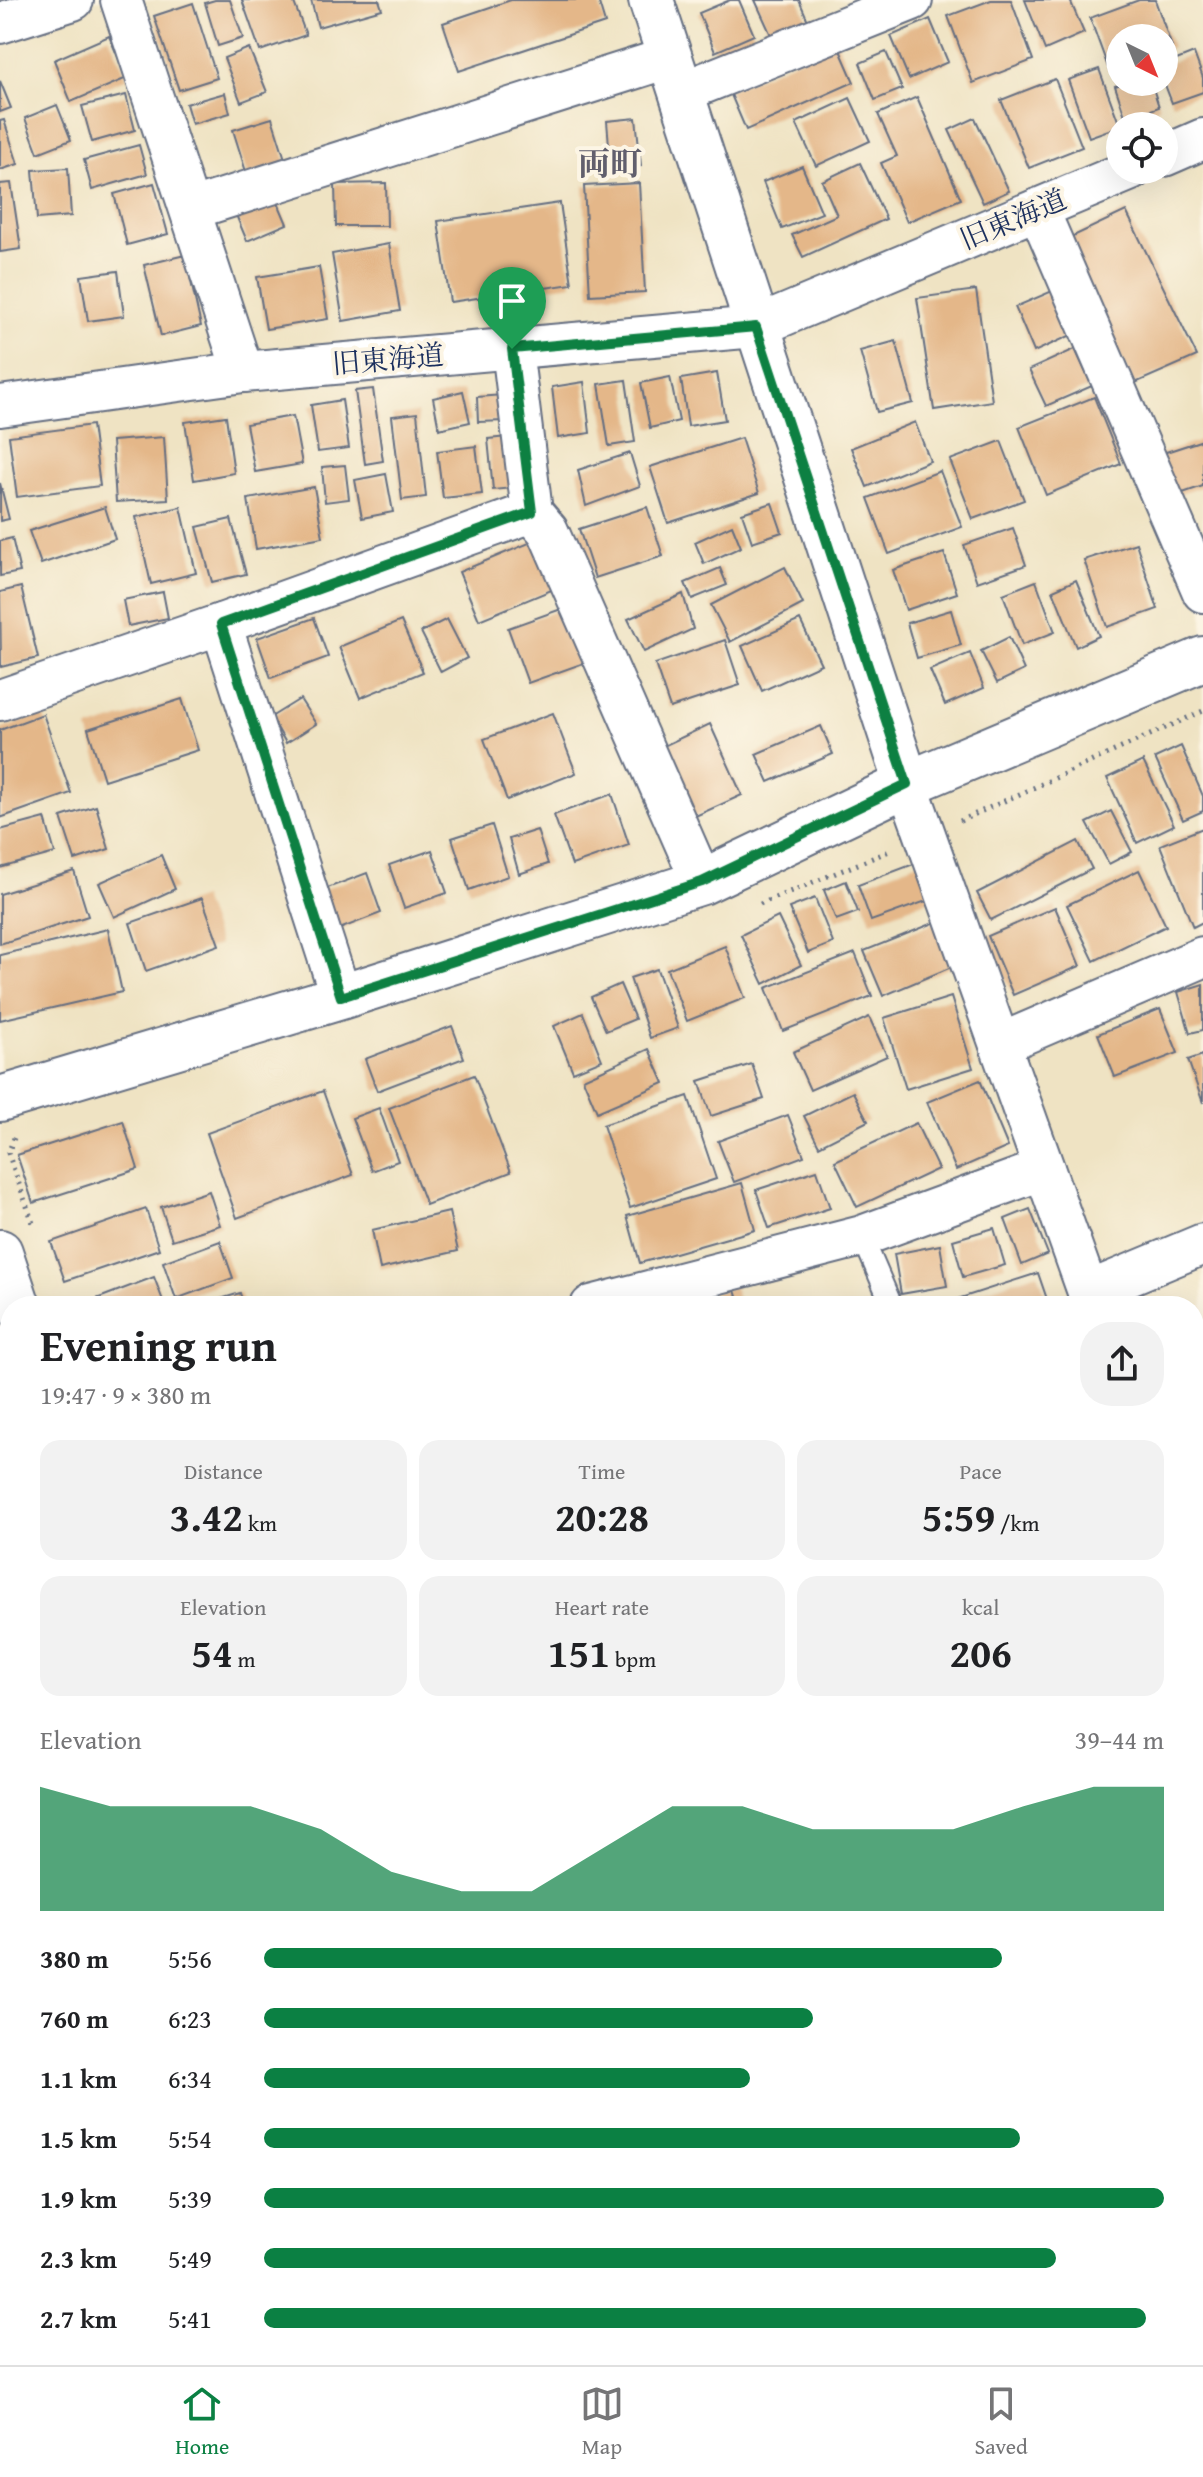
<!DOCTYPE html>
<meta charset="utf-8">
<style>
body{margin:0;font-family:"Gentium Book Plus","Noto Serif JP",serif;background:#f2f2f2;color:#202124;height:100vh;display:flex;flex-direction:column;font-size:30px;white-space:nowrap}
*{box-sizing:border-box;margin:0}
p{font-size:26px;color:#757577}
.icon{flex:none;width:44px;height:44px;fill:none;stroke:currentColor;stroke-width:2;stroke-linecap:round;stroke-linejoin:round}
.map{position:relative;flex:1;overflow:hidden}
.side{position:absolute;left:0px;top:1296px;width:1204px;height:1070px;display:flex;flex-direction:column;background:#fff;border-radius:32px 32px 0 0;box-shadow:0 8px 32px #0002}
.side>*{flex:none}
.needle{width:52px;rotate:137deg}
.fabs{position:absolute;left:1106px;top:24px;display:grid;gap:16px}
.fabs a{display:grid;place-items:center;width:72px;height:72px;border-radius:50%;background:#fff;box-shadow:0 8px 32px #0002;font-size:40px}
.pin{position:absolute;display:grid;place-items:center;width:68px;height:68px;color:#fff;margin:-82px -34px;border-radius:50% 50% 50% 0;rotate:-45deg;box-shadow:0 0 8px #0007}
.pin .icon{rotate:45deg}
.round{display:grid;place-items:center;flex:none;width:84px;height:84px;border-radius:32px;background:#f2f2f2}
.headline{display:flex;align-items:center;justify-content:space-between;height:136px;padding:0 40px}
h1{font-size:44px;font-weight:800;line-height:60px}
.figures{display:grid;grid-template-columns:repeat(3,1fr);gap:12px;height:136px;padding:8px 40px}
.figures div{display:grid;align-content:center;border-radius:20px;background:#f2f2f2;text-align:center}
.figures b{font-size:40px;font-weight:800}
.figures small{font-size:22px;font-weight:400}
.figures p{font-size:22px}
.chart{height:224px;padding:16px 40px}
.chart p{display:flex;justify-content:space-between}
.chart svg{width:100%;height:144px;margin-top:8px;fill:#0b8043;opacity:.7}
ul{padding:0 40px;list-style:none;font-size:26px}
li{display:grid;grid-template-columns:128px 96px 1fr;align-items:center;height:60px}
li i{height:20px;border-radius:10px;background:#0b8043}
.dock{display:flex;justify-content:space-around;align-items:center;height:112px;border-top:2px solid #e0e0e0;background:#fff;font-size:22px;color:#757577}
.dock a{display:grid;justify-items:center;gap:4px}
.dock .active{color:#0b8043}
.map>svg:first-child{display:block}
</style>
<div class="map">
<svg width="1203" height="2365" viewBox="0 0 1203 2365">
<rect width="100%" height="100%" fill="#fcf5e5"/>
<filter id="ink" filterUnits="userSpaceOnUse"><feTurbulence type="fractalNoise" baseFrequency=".0125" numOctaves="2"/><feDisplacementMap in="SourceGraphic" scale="16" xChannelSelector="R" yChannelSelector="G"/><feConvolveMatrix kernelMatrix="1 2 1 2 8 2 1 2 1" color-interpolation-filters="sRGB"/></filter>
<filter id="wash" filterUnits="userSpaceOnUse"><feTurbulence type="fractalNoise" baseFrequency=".006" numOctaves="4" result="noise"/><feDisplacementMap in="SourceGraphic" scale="32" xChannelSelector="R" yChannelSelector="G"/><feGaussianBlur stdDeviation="1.8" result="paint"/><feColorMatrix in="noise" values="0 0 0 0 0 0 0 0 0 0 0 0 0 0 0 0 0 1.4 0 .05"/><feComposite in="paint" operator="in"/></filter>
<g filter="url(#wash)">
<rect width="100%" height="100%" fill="#efe3c3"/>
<g id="blocks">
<g fill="#e4b789">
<path d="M215,0h15l13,38 -25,8 -13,-43z"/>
<path d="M242,0h51l13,35 -46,16z"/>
<path d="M311,0h68l3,9 -64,18z"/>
<path d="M511,0h87l7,23 -146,48 -16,-48z"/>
<path d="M730,0h9l15,35 -39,17 -16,-39z"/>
<path d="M755,0h44l13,30 -36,16z"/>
<path d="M991,0h20l22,60 -60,23 -25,-67z"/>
<path d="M1025,0h45l14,33 -39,17z"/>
<path d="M1139,0h16l17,47 -8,3v-12h-44v27l-11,5 -19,-52z"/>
<path d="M193,3l24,75 -38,12 -25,-74z"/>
<path d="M930,19l18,43 -39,17 -18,-43z"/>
<path d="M109,36l18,42 -56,24 -17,-42z"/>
<path d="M837,43l17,39 -108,48 -17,-40z"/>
<path d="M249,48l18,44 -26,10 -17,-44z"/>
<path d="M886,52l16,37 -27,11 -15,-37z"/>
<path d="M1194,53l9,25v14l-31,11 -8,-21v-17z"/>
<path d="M1099,69l21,57 -31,11 -21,-57z"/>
<path d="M1055,79l27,68 -53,21 -28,-68z"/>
<path d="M0,81l11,27 -11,4z"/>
<path d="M1128,82h23l8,25 -33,12 -11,-33z"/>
<path d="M225,93l5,20 -38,11 -6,-20z"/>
<path d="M126,95l9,35 -43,12 -10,-36z"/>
<path d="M917,97l44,102 -54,23 -26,-59 16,-7 -19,-42z"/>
<path d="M850,98l20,43 -54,25 -20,-43z"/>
<path d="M57,105l14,35 -33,13 -13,-35z"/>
<path d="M272,118l14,44 -39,13 -14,-45z"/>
<path d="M636,118l5,48 -30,3 -4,-48z"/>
<path d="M975,118l34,73 -26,12 -34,-73z"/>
<path d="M4,120l14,44 -18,6v-49z"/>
<path d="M139,145l8,29 -55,16 -8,-30z"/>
<path d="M860,163l26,56 -83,38 -11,-22 45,-20 -15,-34z"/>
<path d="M802,166l20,47 -40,16 -19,-47z"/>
<path d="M68,168l3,48 -34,3 -4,-49z"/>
<path d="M11,183l10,66 -21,3v-68z"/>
<path d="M154,183l14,51 -41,11 -13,-51z"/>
<path d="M386,183l1,43h-51l-1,-42z"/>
<path d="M639,183l6,109 -55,3 -6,-109z"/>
<path d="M276,198l11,26 -40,17 -11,-26z"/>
<path d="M560,203l12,81 -122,18 -12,-81z"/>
<path d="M1126,211l71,145 -64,28 -66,-145z"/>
<path d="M389,244l11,67 -57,10 -11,-67z"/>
<path d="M185,255l16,71 -40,10 -17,-71z"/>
<path d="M319,267l9,52 -62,10 -9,-52z"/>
<path d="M118,271l6,45 -36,5 -7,-45z"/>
<path d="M1057,289l19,44 -42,19 -19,-45z"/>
<path d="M976,290l16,111 -58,9 -17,-112z"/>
<path d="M896,341l17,62 -36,9 -17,-61z"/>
<path d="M1075,349l17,37 -46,20 -17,-36z"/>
<path d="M717,373l8,47 -37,6 -7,-47z"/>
<path d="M670,377l9,44 -29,7 -9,-45z"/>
<path d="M626,380l9,62 -26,4 -10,-62z"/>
<path d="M584,382l6,51 -32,5 -6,-51z"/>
<path d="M373,389l10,72 -18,3 -10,-73z"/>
<path d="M463,391l7,31 -31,7 -6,-31z"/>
<path d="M503,395l2,26 -27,1 -1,-25z"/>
<path d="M1094,397l27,67 -75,31 -27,-68z"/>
<path d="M342,400l7,48 -31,4 -7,-47z"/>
<path d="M417,413l9,84 -24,3 -10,-84z"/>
<path d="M226,416l8,57 -40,7 -9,-58z"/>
<path d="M293,416l9,48 -47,8 -9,-48z"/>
<path d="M915,422l15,39 -63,26 -16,-39z"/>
<path d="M92,425l8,61 -83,11 -8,-61z"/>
<path d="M164,437l4,62 -52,3 -4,-61z"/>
<path d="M508,437l5,51 -20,2 -5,-51z"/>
<path d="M741,438l18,55 -91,30 -18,-56z"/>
<path d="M1203,440v46l-29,10 -14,-42z"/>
<path d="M1001,441l23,59 -51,19 -23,-59z"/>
<path d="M476,446l6,48 -39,4 -6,-47z"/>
<path d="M630,453l10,33 -54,20 -8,-36z"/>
<path d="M345,465l4,34 -24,3 -3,-35z"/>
<path d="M940,471l22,56 -73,27 -21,-56z"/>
<path d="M386,474l7,38 -31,6 -7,-38z"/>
<path d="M0,483l9,36 -9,2z"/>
<path d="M314,487l9,50 -67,12 -8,-50z"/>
<path d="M772,503l10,29 -30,10 -10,-29z"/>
<path d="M105,507l10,32 -74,25 -12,-33z"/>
<path d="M181,507l15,66 -45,11 -15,-67z"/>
<path d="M647,507l16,49 -68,22 -16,-49z"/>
<path d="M231,519l15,55 -34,8 -15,-55z"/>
<path d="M732,525l9,22 -37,17 -9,-22z"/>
<path d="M1013,528l13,37 -49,17 -13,-37z"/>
<path d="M12,538l8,34 -20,4v-35z"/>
<path d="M534,541l20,48 -75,31 -20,-48z"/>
<path d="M1136,543l22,66 -51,18 -23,-67z"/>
<path d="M944,553l13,40 -51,17 -13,-40z"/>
<path d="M785,567l18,37 -73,38 -19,-37z"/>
<path d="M720,568l7,17 -35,14 -7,-16z"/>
<path d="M1076,580l23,56 -23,11 -23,-57z"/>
<path d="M1036,581l19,51 -33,13 -19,-51z"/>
<path d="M21,587l17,71 -37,9 -1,-75z"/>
<path d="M163,592l5,26 -40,8 -5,-26z"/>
<path d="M683,594l10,35 -49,23 -16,-33z"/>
<path d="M564,608l20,55 -56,20 -20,-55z"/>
<path d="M951,610l10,35 -44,13 -10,-35z"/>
<path d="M314,618l14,39 -57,21 -14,-40z"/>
<path d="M447,619l20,39 -26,14 -20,-40z"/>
<path d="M800,620l21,44 -59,27 -20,-45z"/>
<path d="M401,621l22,51 -63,26 -21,-51z"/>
<path d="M1009,637l15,33 -27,13 -16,-32z"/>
<path d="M725,640l15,45 -70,23 -15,-44z"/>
<path d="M970,653l14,35 -39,17 -15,-35z"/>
<path d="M182,699l16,51 -94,30 -16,-51z"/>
<path d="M300,699l16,25 -30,19 -15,-26z"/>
<path d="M553,713l23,60 -69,27 -23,-61z"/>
<path d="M43,714l28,79 -71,25v-88z"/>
<path d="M710,724l32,71 -53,24 -32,-70z"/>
<path d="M821,726l12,28 -64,28 -13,-28z"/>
<path d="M1181,746l22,50v15l-20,9 -28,-62z"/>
<path d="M1143,761l31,64 -37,18 -30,-65z"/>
<path d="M612,794l17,51 -57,20 -18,-50z"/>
<path d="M96,806l13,43 -34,11 -14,-43z"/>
<path d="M1111,811l21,41 -23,12 -22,-41z"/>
<path d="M45,818l10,35 -55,15v-38z"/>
<path d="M492,825l16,51 -39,14 -17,-52z"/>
<path d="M1203,828v94l-10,5 -33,-82z"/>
<path d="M537,830l11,34 -29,10 -10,-35z"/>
<path d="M1078,841l14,28 -101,51 -14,-27z"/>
<path d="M432,850l15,43 -43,15 -15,-43z"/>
<path d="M161,855l14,34 -61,28 -15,-34z"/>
<path d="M919,862l13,37 -61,22 -13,-36z"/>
<path d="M1139,870l27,56 -72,35 -27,-56z"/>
<path d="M74,871l14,45 -88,28v-50z"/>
<path d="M367,873l14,40 -44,17 -15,-40z"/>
<path d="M846,881l12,31 -22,8 -12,-30z"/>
<path d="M202,898l17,47 -73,26 -16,-48z"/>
<path d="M815,898l18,45 -25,10 -19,-45z"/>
<path d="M1055,907l25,59 -67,29 -25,-59z"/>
<path d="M778,917l23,48 -37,19 -23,-49z"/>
<path d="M936,922l18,44 -71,30 -19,-45z"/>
<path d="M108,929l14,63 -122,28v-65z"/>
<path d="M725,946l20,52 -58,23 -20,-52z"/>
<path d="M855,953l17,43 -89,35 -17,-43z"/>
<path d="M657,969l21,59 -28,10 -20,-60z"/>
<path d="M620,984l15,35 -29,12 -15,-34z"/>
<path d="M1203,984v46l-13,3 -12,-41z"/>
<path d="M951,997l22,71 -67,21 -22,-71z"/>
<path d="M1160,1009l18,44 -63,24 -17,-43z"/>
<path d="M583,1013l19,47 -29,12 -19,-46z"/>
<path d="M869,1017l18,39 -77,34 -17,-38z"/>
<path d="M452,1026l12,32 -87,33 -12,-32z"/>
<path d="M649,1049l15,34 -67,29 -14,-33z"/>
<path d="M1203,1055v48l-15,-43z"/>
<path d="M752,1064l12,35 -53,17 -12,-35z"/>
<path d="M474,1075l37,97 -85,33 -37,-97z"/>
<path d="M980,1080l28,67 -52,23 -29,-68z"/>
<path d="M323,1091l30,84 -116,43 -30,-85z"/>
<path d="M853,1092l15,29 -49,25 -15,-30z"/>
<path d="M688,1096l28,83 -86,29 -27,-83z"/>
<path d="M379,1108l19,53 -26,10 -20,-53z"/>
<path d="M788,1115l16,41 -70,26 -16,-41z"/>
<path d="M123,1121l15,48 -105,34 -16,-48z"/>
<path d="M916,1123l22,46 -81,38 -22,-46z"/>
<path d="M817,1170l13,38 -61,20 -13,-38z"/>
<path d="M742,1183l13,47 -115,33 -13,-47z"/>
<path d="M209,1191l11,34 -48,15 -11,-33z"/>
<path d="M146,1209l13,40 -94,32 -14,-39z"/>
<path d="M1030,1209l18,45 -26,11 -17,-46z"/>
<path d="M449,1212l9,39 -78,18 -8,-39z"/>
<path d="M994,1228l11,37 -42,12 -10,-37z"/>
<path d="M220,1241l13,37 -57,21 -13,-37z"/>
<path d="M940,1245l7,41 -46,8 -7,-40z"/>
<path d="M1038,1273l11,32 -110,1v-1z"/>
<path d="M154,1277l11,29h-87z"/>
<path d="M734,1287l6,19h-64v-1z"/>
<path d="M240,1293l4,13h-43v-1z"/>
<path d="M1203,1352v43h-1l-8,-26v-14z"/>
<path d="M1203,1458v48h-1l-8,-26v-19z"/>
<path d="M1203,1724v40l-9,4v-40z"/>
<path d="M1203,1783v42l-9,3v-41z"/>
<path d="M1203,1845v24l-9,-20z"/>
<path d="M1203,1915v55l-9,2v-55z"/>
<path d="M1195,2026l7,37 -8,2v-38z"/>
<path d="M1203,2250v58l-9,2v-58z"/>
<path d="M464,2356h63l3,9h-63z"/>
<path d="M551,2356h53v1l-31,8h-20z"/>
<path d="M783,2356h59l1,6 -14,3h-44z"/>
<path d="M856,2356h53l1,5 -53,4z"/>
<path d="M925,2356h39v5l-40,2z"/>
<path d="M971,2356h37l-13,9h-17z"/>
<path d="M1058,2356h91l-12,9h-70z"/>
</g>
</g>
</g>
<g filter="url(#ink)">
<use href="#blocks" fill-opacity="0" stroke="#656e81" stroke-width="2"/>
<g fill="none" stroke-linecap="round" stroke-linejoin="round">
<defs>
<g id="service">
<path d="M862,1236l30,70"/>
<path d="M0,1783l10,-4"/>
<path d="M1194,2124l9,-2"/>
<path d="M0,2240l10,27"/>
<path d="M43,2356l3,9"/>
<path d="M209,2356l3,9"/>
</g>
<g id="minor">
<path d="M121,0l122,372"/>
<path d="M0,23l73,-23"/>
<path d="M682,92l230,-92"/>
<path d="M1164,156l39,-17"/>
<path d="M192,209l479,-152"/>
<path d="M1038,209l165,383"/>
<path d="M512,349l20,163 16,19 154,351"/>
<path d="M0,406l243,-34 513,-45 375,-157"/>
<path d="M221,624l120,373"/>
<path d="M0,700l221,-76 311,-112"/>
<path d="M907,784l186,522"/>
<path d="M1000,1044l203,-87"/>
<path d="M1088,1292l115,-48"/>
<path d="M591,1306l271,-70 182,-67"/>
<path d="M0,1464l10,-3"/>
<path d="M1194,1597l9,26"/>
<path d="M0,1700l10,-4"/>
<path d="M1194,1985l9,-2"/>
<path d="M0,2021l10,-3"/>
<path d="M920,2356l1,9"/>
</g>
<g id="tertiary">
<path d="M651,0l256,784"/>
<path d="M0,1099l341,-102 361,-115 205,-98 296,-125"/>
<path d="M0,1252l18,54"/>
<path d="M394,2356l3,9"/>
</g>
</defs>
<use href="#service" stroke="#656e81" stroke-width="24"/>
<use href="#minor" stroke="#656e81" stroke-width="44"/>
<use href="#tertiary" stroke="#656e81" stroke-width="48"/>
<g stroke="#656e81" stroke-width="5" stroke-dasharray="2 6" stroke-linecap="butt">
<path d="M960,821l243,-110"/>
<path d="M760,904l132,-54"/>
<path d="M14,1138l-6,15 26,73"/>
<path d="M443,2356l3,9"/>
</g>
<use href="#service" stroke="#fff" stroke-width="20"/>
<use href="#minor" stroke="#fff" stroke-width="40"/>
<use href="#tertiary" stroke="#fff" stroke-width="44"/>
</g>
</g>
<g fill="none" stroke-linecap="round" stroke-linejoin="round" filter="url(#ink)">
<defs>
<path id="route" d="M756,327l151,457 -205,98 -361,115 -120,-373 311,-112 -20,-163z"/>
</defs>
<use href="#route" stroke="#fff" stroke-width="16"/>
<use href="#route" stroke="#0b8043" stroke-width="10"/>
</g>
<g text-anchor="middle" stroke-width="8" stroke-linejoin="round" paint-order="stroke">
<g font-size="28" fill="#1b2f5e" stroke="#fcf5e5">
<text transform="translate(1013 219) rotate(-23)" y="10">旧東海道</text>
<text transform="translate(388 359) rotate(-5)" y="10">旧東海道</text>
</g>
<g font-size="32" font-weight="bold" fill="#615f6d" stroke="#fcf5e5">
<text x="610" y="175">両町</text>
</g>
</g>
</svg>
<div class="fabs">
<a><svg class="needle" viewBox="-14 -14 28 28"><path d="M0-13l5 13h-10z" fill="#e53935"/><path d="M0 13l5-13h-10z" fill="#757577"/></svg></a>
<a><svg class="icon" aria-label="locate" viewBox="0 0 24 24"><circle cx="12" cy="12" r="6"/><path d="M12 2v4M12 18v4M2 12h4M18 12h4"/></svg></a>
</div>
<div class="pin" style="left:512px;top:349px;background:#1e9e55"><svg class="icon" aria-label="arrive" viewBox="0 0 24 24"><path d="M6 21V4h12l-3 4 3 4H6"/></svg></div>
<section class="side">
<div class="headline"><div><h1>Evening run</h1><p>19:47 · 9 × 380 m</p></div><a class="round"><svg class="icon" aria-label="share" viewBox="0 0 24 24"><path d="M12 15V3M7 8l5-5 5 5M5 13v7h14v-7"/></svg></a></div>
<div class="figures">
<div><p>Distance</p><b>3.42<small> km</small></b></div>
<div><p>Time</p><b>20:28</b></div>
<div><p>Pace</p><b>5:59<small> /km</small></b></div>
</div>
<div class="figures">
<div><p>Elevation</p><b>54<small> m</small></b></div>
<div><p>Heart rate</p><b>151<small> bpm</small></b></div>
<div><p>kcal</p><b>206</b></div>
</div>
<div class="chart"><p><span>Elevation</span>39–44 m</p>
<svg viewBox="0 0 160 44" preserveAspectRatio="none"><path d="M0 44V6L10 12L20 12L30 12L40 19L50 32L60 38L70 38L80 25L90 12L100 12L110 19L120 19L130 19L140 12L150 6L160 6V44z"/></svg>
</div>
<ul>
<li><b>380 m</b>5:56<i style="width:82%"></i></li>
<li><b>760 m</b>6:23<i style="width:61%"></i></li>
<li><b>1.1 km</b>6:34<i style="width:54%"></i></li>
<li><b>1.5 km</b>5:54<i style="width:84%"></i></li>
<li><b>1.9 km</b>5:39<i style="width:100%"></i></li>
<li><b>2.3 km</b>5:49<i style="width:88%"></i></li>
<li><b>2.7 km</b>5:41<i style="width:98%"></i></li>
</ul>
</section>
</div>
<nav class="dock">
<a class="active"><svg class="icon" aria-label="home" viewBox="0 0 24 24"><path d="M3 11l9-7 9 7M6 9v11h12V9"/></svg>Home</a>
<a><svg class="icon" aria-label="map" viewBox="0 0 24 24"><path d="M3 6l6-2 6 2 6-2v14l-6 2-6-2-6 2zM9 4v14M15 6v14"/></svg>Map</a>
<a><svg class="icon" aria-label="saved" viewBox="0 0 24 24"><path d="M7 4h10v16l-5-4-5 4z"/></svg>Saved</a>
</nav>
